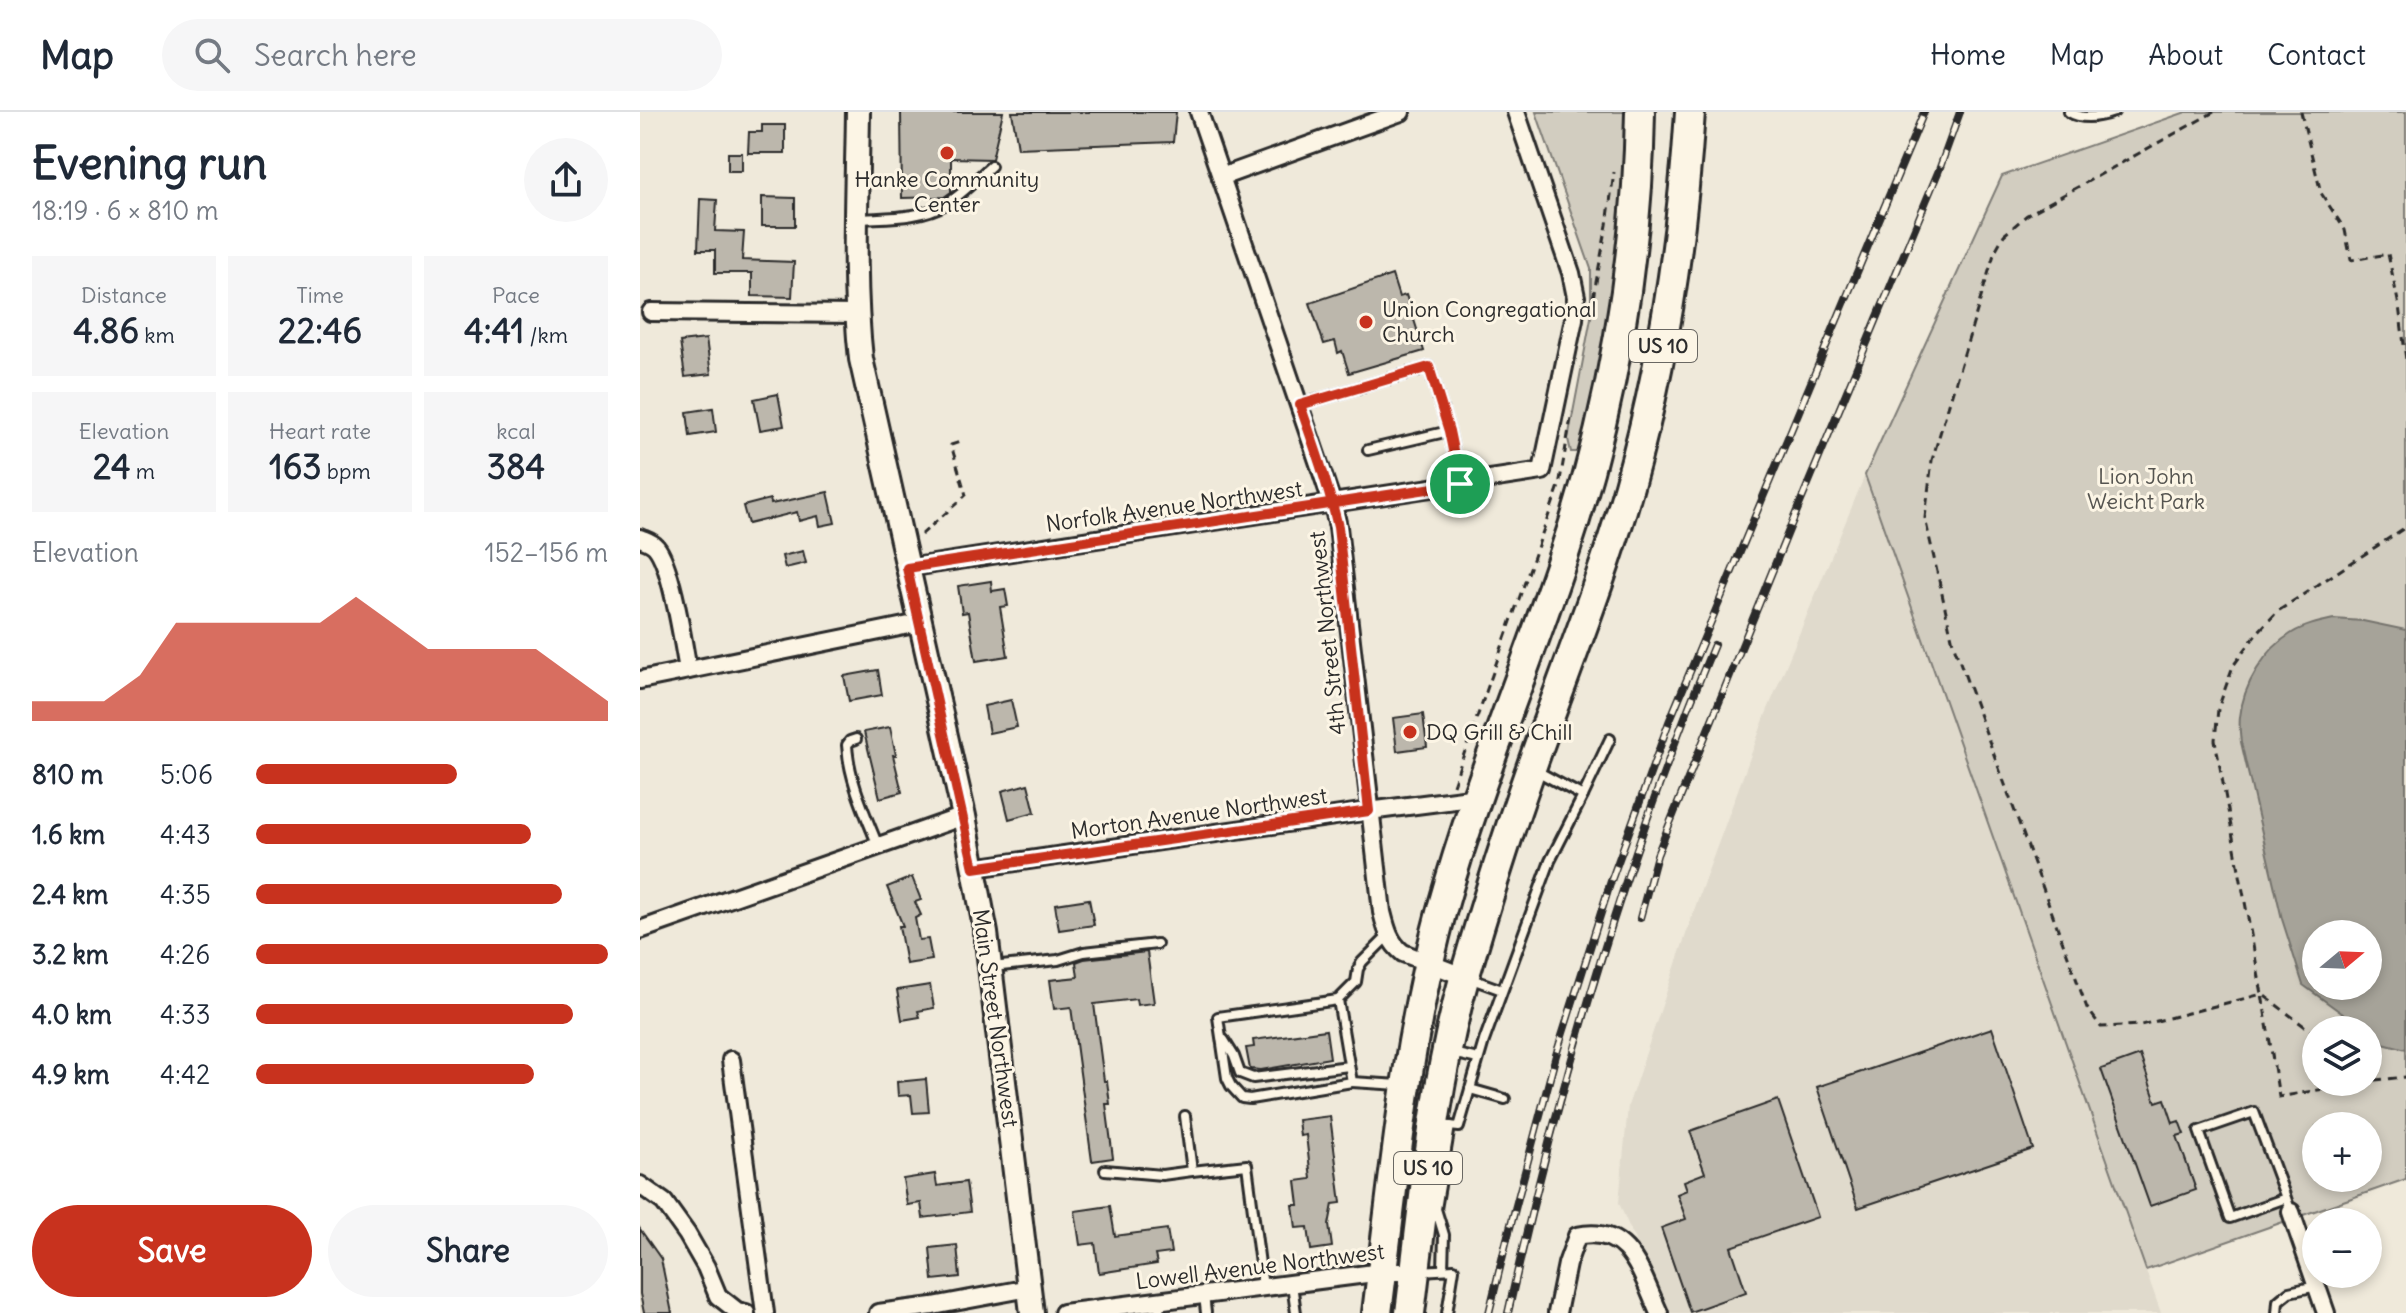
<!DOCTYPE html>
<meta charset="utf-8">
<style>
body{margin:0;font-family:Delius,sans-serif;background:#f6f6f7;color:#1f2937;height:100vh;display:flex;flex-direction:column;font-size:30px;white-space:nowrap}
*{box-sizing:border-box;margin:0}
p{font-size:26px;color:#747a83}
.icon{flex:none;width:44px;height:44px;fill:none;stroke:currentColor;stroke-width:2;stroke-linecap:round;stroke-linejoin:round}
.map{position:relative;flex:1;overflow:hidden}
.drawer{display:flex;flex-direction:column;background:#fff;width:640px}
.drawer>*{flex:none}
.needle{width:52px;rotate:71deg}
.buttons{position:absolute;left:1662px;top:808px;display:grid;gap:16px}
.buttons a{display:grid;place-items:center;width:80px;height:80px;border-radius:50%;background:#fff;box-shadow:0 4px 12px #0003;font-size:40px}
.pin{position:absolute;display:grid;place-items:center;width:68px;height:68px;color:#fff;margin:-34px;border:4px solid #fff;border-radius:50%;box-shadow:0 2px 8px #0007}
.round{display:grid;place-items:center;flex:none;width:84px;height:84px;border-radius:42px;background:#f6f6f7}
.headline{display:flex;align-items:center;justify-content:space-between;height:136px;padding:0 32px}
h1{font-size:44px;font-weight:700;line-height:60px}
.figures{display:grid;grid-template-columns:repeat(3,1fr);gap:12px;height:136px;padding:8px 32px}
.figures div{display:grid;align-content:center;border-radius:0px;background:#f6f6f7;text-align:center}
.figures b{font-size:34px;font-weight:700}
.figures small{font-size:22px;font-weight:400}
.figures p{font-size:22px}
.chart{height:224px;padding:16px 32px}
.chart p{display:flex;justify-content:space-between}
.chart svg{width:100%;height:144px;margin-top:8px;fill:#c8321e;opacity:.7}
.cta{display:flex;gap:16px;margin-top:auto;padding:16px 32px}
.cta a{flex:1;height:92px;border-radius:48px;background:#c8321e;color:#fff;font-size:32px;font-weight:700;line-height:92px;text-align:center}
.cta a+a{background:#f6f6f7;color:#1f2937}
ul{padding:0 32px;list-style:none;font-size:26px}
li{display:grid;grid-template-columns:128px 96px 1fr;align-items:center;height:60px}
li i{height:20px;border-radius:10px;background:#c8321e}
header{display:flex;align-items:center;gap:48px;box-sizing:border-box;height:112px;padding:0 40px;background:#fff;border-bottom:2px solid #e0e1e3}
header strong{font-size:38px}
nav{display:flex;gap:44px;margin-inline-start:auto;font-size:28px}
.search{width:560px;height:72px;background:#f6f6f7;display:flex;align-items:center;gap:20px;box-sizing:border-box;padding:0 28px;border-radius:44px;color:#747a83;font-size:30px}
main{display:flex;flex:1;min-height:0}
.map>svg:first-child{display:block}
</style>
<header>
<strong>Map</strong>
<div class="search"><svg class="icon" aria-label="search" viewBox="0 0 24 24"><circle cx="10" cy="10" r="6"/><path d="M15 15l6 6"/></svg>Search here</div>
<nav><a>Home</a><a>Map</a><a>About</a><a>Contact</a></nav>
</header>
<main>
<section class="drawer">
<div class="headline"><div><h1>Evening run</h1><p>18:19 · 6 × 810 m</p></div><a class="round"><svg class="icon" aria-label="share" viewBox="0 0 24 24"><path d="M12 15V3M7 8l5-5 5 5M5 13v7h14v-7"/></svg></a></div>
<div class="figures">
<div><p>Distance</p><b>4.86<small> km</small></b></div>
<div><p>Time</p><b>22:46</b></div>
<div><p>Pace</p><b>4:41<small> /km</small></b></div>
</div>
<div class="figures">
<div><p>Elevation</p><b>24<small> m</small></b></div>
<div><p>Heart rate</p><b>163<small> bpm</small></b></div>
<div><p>kcal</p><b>384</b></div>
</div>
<div class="chart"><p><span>Elevation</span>152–156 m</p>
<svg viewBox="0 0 160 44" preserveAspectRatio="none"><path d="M0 44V38L10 38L20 38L30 30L40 14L50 14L60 14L70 14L80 14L90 6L100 14L110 22L120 22L130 22L140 22L150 30L160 38V44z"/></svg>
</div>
<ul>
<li><b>810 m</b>5:06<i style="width:57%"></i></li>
<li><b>1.6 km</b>4:43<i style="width:78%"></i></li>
<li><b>2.4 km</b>4:35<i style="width:87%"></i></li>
<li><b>3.2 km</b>4:26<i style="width:100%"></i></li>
<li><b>4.0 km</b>4:33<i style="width:90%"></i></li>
<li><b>4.9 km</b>4:42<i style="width:79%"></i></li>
</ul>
<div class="cta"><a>Save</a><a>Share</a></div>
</section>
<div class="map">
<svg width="1766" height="1201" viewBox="0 0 1766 1201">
<rect width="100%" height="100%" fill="#efe9da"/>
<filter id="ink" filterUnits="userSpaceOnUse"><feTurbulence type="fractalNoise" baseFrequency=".0125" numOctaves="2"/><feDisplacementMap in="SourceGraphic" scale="16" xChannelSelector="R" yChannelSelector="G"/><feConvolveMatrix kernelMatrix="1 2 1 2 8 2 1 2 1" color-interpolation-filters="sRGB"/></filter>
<g filter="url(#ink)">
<path fill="#e0dacc" d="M1225,363l296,838h-495l-47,-110 9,-97 73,-216 65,-176z"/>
<g fill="#d2cdc0" stroke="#7e7c76" stroke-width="2" fill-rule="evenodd">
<path d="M896,0h96l-13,157 -15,82 -22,101h-11l-3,-13 23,-121v-49z"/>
<path d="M1546,0h220v1067l-260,91 -281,-795 137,-299zM1676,822h52v52h-52zM1676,918h52v52h-52zM1676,1014h52v52h-52z"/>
</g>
<path fill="#a6a399" stroke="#75736d" stroke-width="2" fill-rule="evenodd" d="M1694,507l29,2 43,9v419l-23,-6 -80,-58 -21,-66 -41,-177c-1,-8 -2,-17 -1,-25 3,-32 25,-68 52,-84 13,-8 28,-11 42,-14zM1676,822h52v52h-52z"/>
<g fill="#bcb7ac" stroke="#2b2b2b" stroke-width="2">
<path d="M261,0h102l-11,47 -41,-1v34l-7,5 -42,1z"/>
<path d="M372,0h164l-3,30 -155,6z"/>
<path d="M122,13h23v28h-37l1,-21h13z"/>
<rect x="88" y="41" width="14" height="18"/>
<path d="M122,85l33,1v28h-33z"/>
<path d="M60,87l17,1 -2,31 29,1 -2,28 52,2 -2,35 -40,-1v-23h-37v-23h-17z"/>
<path d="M752,163l7,22 7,-2 18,56 -75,22 -7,-22 -4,2 -3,-12 -11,3 -14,-41z"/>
<path d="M66,227l5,35 -26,3 -5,-35z"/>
<path d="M138,282l6,32 -24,4 -6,-31z"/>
<path d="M73,296l3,24 -26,4 -3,-24z"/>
<path d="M188,380l7,31 -15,3 -2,-10 -19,5 -2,-9 -49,12 -5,-18 27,-7 1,5z"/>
<path d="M163,439l3,12 -21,5 -3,-12z"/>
<path d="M351,469l1,10 13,-2 3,17 -8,1 8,49 -32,5 -8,-49 -6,1 -4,-27z"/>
<path d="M238,558l4,25 -33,6 -5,-25z"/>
<path d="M371,588l6,27 -28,6 -5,-27z"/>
<path d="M783,602l4,33 -30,4 -4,-33z"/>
<path d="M250,615l6,28h-3l9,37 -22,6 -16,-66z"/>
<path d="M388,672l7,28 -26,7 -7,-28z"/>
<path d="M272,765l9,23 -6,2 6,13 -6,3 4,22 9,-1 4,21 -26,4 -7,-38h4l-16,-39z"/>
<path d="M449,787l5,26 -35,5 -4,-26z"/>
<path d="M507,840l7,51 -17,2 -1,-6 -42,5 10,77h3l3,23h-4l7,54 -21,3 -21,-154 -17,2 -4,-29 28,-3 -2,-15 8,-3z"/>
<path d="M290,873l4,23 -16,3 2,6 -18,3 -5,-30z"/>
<path d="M1352,916l41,121 -175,59 -41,-121z"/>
<path d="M686,918l4,28 -69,12 -11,-1 -4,-21 8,-1 -1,-7z"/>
<path d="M1500,943l16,47 9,-3 8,24 6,-2 5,13 -7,2 19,54 -46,16 -49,-137z"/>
<path d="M286,967l3,33 -16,1 -2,-18 -13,1 -1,-14z"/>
<path d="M1138,988l40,117 -87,30 15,45 -56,20 -29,-84 25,-9 -9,-25 10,-4 -3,-9 21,-8 -15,-42z"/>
<path d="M690,1004l11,87 -8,1 -4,21 3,22 -21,3 -3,-23 -12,1 -3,-23h6l-3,-24 15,-2 -5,-44 -6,1 -2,-16z"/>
<path d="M295,1062l2,12 29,-4 4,30 -47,6 -2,-15 -14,2 -4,-26z"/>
<path d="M470,1094l5,30 52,-7 4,24 -16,2 2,9 -58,9 -4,-30 -15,2 -5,-34z"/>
<path d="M0,1117l21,30 11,54h-28l-4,-19z"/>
<path d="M317,1133l3,32 -27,3 -3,-32z"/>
</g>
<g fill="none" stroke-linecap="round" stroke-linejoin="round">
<defs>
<g id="lane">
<path d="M1429,0c13,8 31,5 45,0"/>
<path d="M218,107c29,-2 62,0 88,-15 17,-10 31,-26 45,-38"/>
<path d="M660,293l129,-38 20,64 11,52"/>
<path d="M728,338l81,-19"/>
<path d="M216,627l-6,2 -3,4c2,35 18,68 31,101"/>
<path d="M943,684l27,-57"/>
<path d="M748,824l-26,26 -4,7 -2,13 -18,18 14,82 48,3"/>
<path d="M352,855l66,-7 26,-8 73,-8"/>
<path d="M829,866l33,12"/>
<path d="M698,888l-120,17 9,61 4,8 11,12 8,1 102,-17"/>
<path d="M584,928l10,16 6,17 13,5 96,-12"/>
<path d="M812,941l26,6"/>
<path d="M830,977l35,10"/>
<path d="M800,1013l19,2 25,-86 66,-180 33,-65 -48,-26"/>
<path d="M465,1058l57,5 30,-4 -7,-55"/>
<path d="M552,1059l55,-6 16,122"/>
<path d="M1646,1086l-32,-86 -55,19 31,87 56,-20 5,14"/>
<path d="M803,1157l1,-34 -8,-26 14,-83"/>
<path d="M780,1159l34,-2 -7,44"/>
<path d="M652,1172l4,29"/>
<path d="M564,1183l2,18"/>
<path d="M518,1189l2,12"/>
<path d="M1637,1201l1,-12 11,-9 28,-6"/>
</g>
<g id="street">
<path d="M559,0l134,393 5,22 44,385c4,16 7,30 21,41l62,24"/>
<path d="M581,65l180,-65"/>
<path d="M11,200l206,2"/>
<path d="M0,426c7,3 12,4 16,9 16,19 27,96 32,123"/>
<path d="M267,456l635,-97 32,-152 2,-22 -5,-24 -55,-161"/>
<path d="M0,568l279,-57"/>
<path d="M334,756l395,-57 109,-14"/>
<path d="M0,818l324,-114"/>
<path d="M91,948l34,253"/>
<path d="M0,1073l24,17 23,32 19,33 12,29 19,15 9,2"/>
<path d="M1651,1100l35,101"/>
<path d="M238,1201l55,-7 96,-18"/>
<path d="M423,1201l319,-41h33"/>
<path d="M917,1201l10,-49 10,-28c53,-12 64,38 82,77"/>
</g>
<path id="secondary" d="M218,0c-1,82 -6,166 3,247l103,457 22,117 46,380"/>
<g id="highway">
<path d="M737,1201c17,-136 29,-271 65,-404 33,-120 82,-235 121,-352 48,-142 75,-296 77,-445"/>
<path d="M770,1201c14,-113 24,-228 55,-338 20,-69 42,-139 66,-207 33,-94 71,-186 98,-282 35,-125 53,-245 61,-374"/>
</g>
</defs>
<use href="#lane" stroke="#2b2b2b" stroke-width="14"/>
<use href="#street" stroke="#2b2b2b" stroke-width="22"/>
<use href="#secondary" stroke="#2b2b2b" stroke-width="28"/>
<use href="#highway" stroke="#2b2b2b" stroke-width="34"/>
<g stroke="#2b2b2b" stroke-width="3" stroke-dasharray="8 6" stroke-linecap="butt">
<path d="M1574,0l-187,103 -23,20 -9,16 -63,209 -7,58 28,125 134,365 14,19 40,-2 121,-31 -47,-254 3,-31 15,-43 25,-34 20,-21 128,-84"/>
<path d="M1661,0l20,81 24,37 6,30 37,-6 11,52 7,54"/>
<path d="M953,186l14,-73 7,-53"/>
<path d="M281,423l45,-40 -15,-50 12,-4"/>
<path d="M813,673l106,-299 13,-74"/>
<path d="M1676,923l-54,-41 17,103 84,-15"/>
<path d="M1728,963l7,5 -7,1"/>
<path d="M1735,968l31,-3"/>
</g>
<use href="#lane" stroke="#fcf5e5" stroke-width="8"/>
<use href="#street" stroke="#fcf5e5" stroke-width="16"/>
<use href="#secondary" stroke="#fcf5e5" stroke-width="22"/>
<use href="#highway" stroke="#fcf5e5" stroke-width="28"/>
<defs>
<g id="rail">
<path d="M1000,806l17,-63 134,-330 148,-355 21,-58"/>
<path d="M849,1201l17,-70 50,-188 55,-174 58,-159 255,-610"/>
<path d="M868,1201c51,-228 116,-453 206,-668"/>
</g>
</defs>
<use href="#rail" stroke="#2b2b2b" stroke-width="8"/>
<use href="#rail" stroke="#fcf5e5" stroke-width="5" stroke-dasharray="15" stroke-linecap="butt"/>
</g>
</g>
<g fill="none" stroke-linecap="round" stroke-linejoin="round" filter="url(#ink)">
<defs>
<path id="route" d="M820,372l-553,84 67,300 395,-57 -31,-284c-10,-42 -24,-82 -38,-122l129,-38 20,64 11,53"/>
</defs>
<use href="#route" stroke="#fff" stroke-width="16"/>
<use href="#route" stroke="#c8321e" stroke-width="10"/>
</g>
<g fill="#c8321e" stroke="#fcf5e5" stroke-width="3">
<circle cx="307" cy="41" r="8"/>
<circle cx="726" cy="210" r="8"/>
<circle cx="770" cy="620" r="8"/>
</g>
<g text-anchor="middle" stroke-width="6" stroke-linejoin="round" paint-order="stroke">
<g fill="#fcf5e5" stroke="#6a6863" stroke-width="2">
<rect x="989" y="218" width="68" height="32" rx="6"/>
<rect x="754" y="1040" width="68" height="32" rx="6"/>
</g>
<g font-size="20" font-weight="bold" fill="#2b2b2b">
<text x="1023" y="241">US 10</text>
<text x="788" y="1063">US 10</text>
</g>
<g font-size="22" fill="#2b2b2b" stroke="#fcf5e5" text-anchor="start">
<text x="307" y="75" text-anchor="middle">Hanke Community<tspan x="307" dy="25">Center</tspan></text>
<text x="742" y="205">Union Congregational<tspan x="742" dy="25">Church</tspan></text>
<text x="786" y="628">DQ Grill &amp; Chill</text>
</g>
<g font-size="22" fill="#555450" stroke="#fcf5e5">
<text x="1506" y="372">Lion John<tspan x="1506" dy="25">Weicht Park</tspan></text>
</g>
<g font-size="22" fill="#2b2b2b" stroke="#fcf5e5">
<text transform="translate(534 394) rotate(-8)" y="8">Norfolk Avenue Northwest</text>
<text transform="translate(687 521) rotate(-96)" y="8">4th Street Northwest</text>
<text transform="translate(559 701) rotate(-8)" y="8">Morton Avenue Northwest</text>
<text transform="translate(356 906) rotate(82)" y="8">Main Street Northwest</text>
<text transform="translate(620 1154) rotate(-7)" y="8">Lowell Avenue Northwest</text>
</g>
</g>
</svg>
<div class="buttons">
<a><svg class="needle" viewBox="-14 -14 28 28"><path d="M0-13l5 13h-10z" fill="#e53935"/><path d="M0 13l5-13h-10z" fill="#747a83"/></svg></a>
<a><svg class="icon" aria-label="layers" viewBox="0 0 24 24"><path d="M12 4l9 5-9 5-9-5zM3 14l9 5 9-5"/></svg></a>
<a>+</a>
<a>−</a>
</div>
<div class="pin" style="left:820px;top:372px;background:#1e9e55"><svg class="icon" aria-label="arrive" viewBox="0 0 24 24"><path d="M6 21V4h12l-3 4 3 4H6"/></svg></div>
</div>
</main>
